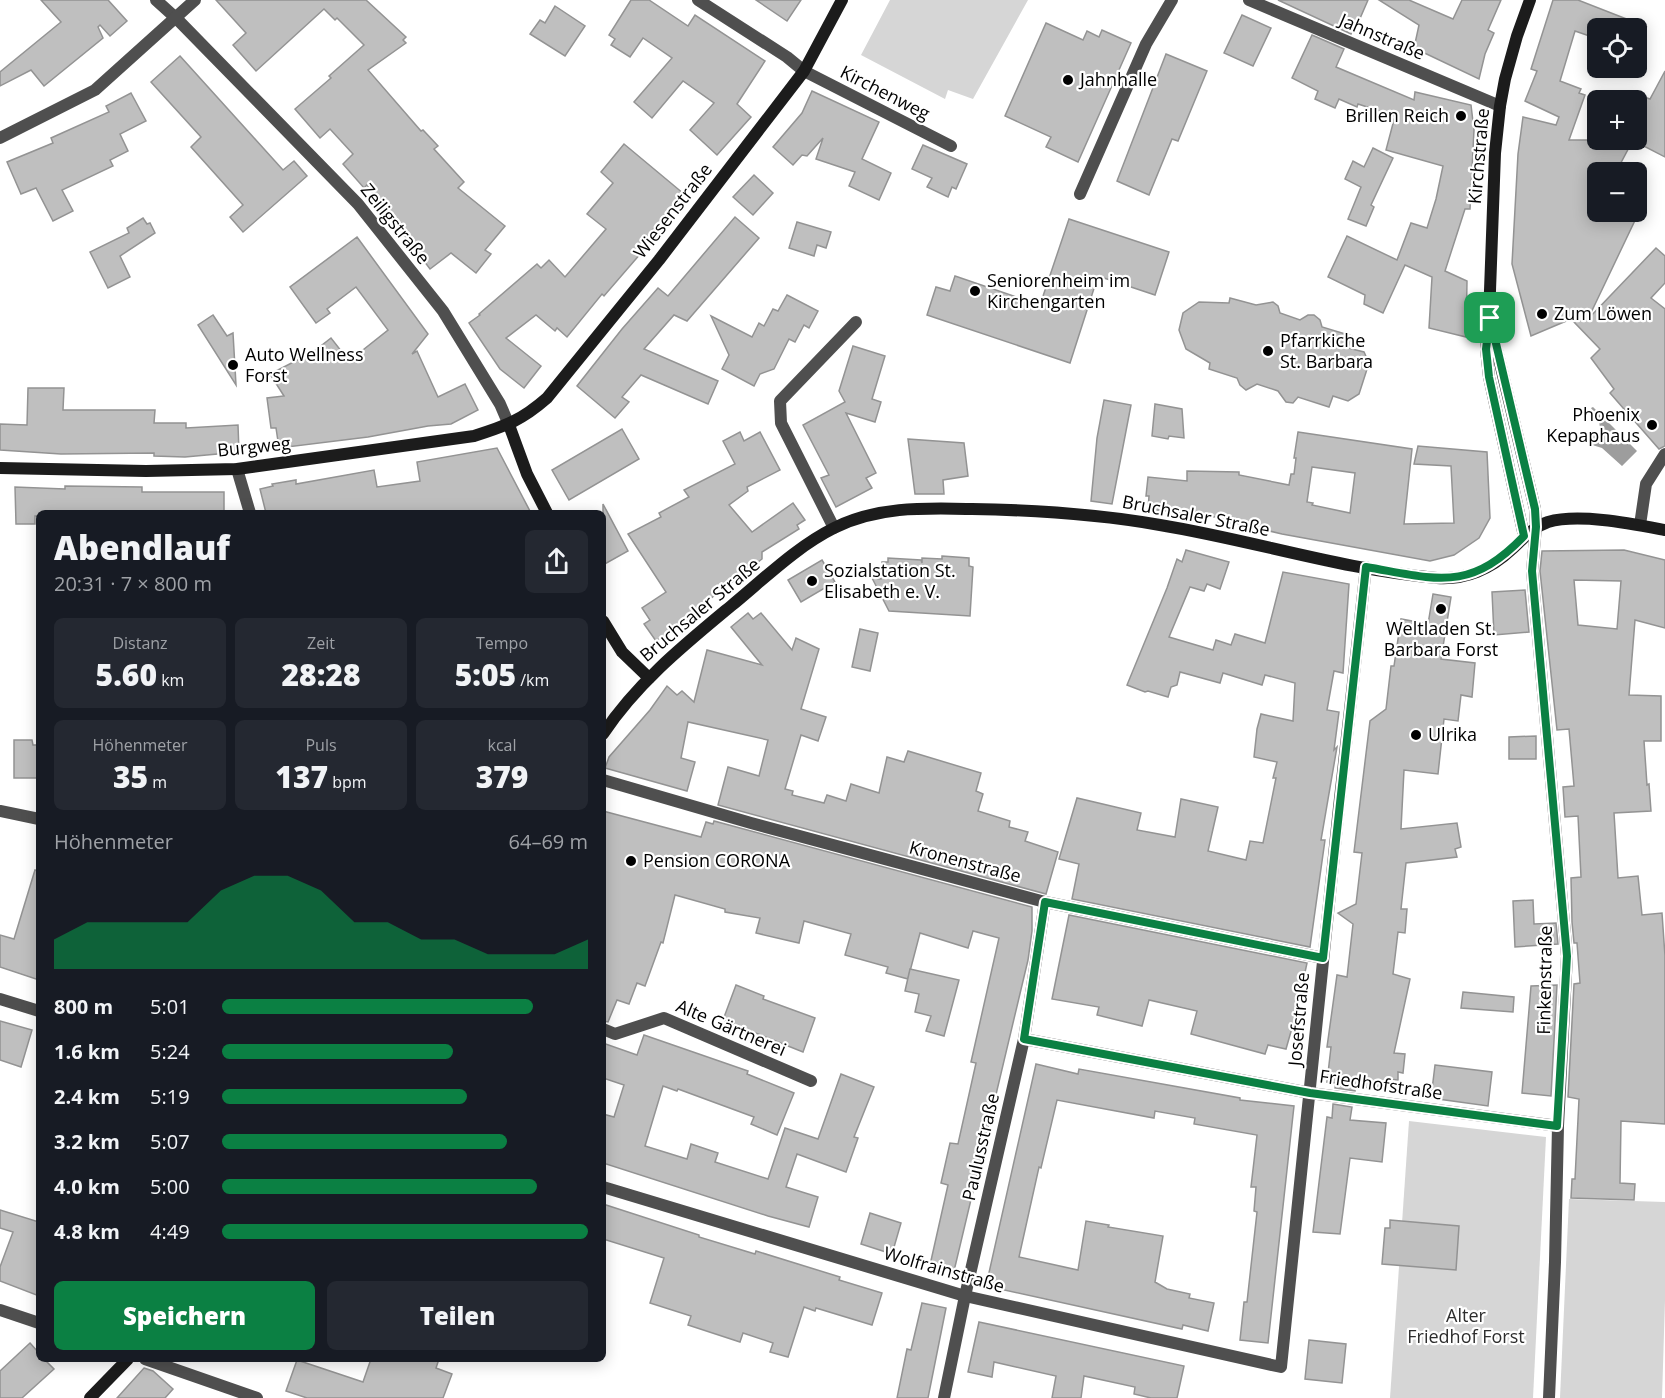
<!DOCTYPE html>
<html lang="de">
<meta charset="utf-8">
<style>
body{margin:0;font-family:"Open Sans",sans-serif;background:#242831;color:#f1f3f6;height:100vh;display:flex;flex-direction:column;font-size:22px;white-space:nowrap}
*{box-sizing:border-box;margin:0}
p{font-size:20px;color:#9ea1a6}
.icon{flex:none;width:33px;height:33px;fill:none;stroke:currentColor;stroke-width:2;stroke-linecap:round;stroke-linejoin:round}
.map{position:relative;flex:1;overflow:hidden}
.sheet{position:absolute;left:36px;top:510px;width:570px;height:852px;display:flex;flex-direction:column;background:#171b24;border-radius:9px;box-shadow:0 3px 15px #0003}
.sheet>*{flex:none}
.fabs{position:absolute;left:1587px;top:18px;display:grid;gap:12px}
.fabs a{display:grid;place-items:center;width:60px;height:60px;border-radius:9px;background:#171b24;box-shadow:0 3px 15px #0003;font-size:30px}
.pin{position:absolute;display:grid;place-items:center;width:51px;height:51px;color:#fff;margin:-26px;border-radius:12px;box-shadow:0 3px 9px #0006}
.round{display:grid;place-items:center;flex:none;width:63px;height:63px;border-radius:9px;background:#242831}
.overview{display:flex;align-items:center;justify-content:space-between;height:102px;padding:0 18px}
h1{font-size:33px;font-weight:800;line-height:45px}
.figures{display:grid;grid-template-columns:repeat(3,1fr);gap:9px;height:102px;padding:6px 18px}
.figures div{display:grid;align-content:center;border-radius:9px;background:#242831;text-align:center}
.figures b{font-size:30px;font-weight:800}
.figures small{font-size:16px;font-weight:400}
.figures p{font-size:16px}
.chart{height:168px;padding:12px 18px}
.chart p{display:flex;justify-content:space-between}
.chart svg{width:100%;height:108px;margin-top:6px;fill:#0b8043;opacity:.7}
.button{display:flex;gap:12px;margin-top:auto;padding:12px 18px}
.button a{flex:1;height:69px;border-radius:9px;background:#0b8043;color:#fff;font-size:24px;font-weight:800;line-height:69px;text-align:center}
.button a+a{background:#242831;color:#f1f3f6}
ul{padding:0 18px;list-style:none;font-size:20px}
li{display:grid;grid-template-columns:96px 72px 1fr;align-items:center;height:45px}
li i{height:15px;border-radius:8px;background:#0b8043}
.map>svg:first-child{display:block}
</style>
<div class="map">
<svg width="1665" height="1398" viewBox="0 0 1665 1398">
<rect width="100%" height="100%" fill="#fff"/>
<g fill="#d6d6d6">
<path d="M890,0h138l-55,99 -25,-9 -3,9 -84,-44z"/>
<path d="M1409,1121l137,16 -13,261h-143z"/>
<path d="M1569,1199l96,3v98l-3,98h-102z"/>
</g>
<path fill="#9d9d9d" d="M1593,407l44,44 -15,15 -20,-18 -13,-4v-12l12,3 -2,-14 -8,-13z"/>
<g fill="#bfbfbf" stroke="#939393" stroke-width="1.5" fill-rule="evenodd">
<path d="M41,0h67l19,21 -17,15 -10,-11 -2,2 5,11 -59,48 -13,-16 -31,16v-14l61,-50z"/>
<path d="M216,0h150l40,37 -3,3 3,3 -38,27 53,61 2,-1 15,16 -4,3 30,33 -6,6 47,38 -20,24 6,4 -15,19 -25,-20 -21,16 -63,-84 -3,3 -21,-24 10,-10 -23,-25 -10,9 -25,-29 36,-31 -2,-2 35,-31 -27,-27 -2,2 -11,-11 -68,62 -23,-26 13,-12z"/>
<path d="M631,0h18l39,26 7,-11 70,46 -28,43 14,13 -34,38 -27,-25 24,-27 -31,-22 -31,37 -18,-16 38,-44 -29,-20 -13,19 -19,-12 4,-6 -6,-4z"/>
<path d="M756,0h45l-14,21z"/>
<path d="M1278,0h90l-13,30 -2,-1 -2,5z"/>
<path d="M1379,0h30l44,19 9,-19h39l-13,30 6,3 -9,21 -6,25 -65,-31 5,-23z"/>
<path d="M1553,0h25l69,27 -49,1v11l-23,-8 -15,50 21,8 -2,4 6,2 -16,45h64l-17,32h-18v40h41l-51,107 68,-71 9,8v27l-14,15 14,11v137l-6,3 -49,-56 4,-4 -23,-31 9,-9 -29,-30 -40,17 -19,-72 6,-110 5,-37 33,8 3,-8 -34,-16 12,-30 -6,-2z"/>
<path d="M555,6l30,20 -20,30 -35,-22 10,-14 5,3z"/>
<path d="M1242,15l29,13 -18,38 -29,-13z"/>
<path d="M1046,23l37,17 4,-9 12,6 3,-7 29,13 -53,119 -32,-15 5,-10 -46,-21z"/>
<path d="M1312,35l32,14 -8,18 78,33 1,-8 56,13 3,25 -4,79h-5l-20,62 22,10 -1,56 -37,-9 3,-51 -27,-12 -22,48 -19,-9 1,-9 -37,-18 19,-41 50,24 14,-37 16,5 9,-29 7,-33 -57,-16 9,-34 -37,-12 -1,3 -18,-8 -4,9 -20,-9 3,-8 -26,-13z"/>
<path d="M1166,54l41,17 -29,70 -6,-2 -23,56 -32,-14z"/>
<path d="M180,56l103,114 11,-9 13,15 -64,56 -13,-15 13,-12 -52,-58 10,-10 -50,-55z"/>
<path d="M1665,71v86l-29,-15v-48l14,5z"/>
<path d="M812,91l67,31 -17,37 29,14 -12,27 -30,-14 6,-14 -39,-13 7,-21 -16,18 -5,-1 -9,10 -20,-18 29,-34z"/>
<path d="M131,93l15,28 -26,13 8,17 -18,9 3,6 -51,24 11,21 -20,10 -17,-33 -15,6 -14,-32 46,-19 -2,-5 58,-26 -3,-6z"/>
<path d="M624,144l60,50 -35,40 5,4 -50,58 -2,-2 -35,43 -10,-9 -2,3 -19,-16 -30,23 35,28 -17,22 -24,-19 -31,-46 11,-8 -1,-1 58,-50 4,4 8,-8 16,17 41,-48 -19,-15 26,-31 -12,-11z"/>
<path d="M923,145l44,19 -11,25 -4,-2 -4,10 -21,-10 5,-9 -20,-9z"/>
<path d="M1373,148l20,10 -22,47 3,2 -8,19 -18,-7 13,-32 -16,-8 8,-18 11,6z"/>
<path d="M754,175l19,18 -20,22 -20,-18z"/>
<path d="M735,217l24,21 -72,83 -13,-6 -30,34 74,32 -10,23 -67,-29 -19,22 7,5 -14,16 -38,-32 45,-57 36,-41 10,8z"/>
<path d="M143,218l4,6 3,-1 5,10 -35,23 10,21 -22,11 -18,-36 39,-19 -2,-5z"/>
<path d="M1069,219l100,33 -14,43 -57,-19 -28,87 -143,-48 9,-28 14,4 5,-15 85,29z"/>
<path d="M797,222l34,10 -5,16 -9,-3 -3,11 -25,-8z"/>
<path d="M357,237l71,97 -16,20 5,-3 21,46 27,-13 13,26 -27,14 -23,2 -60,11 -89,11 -3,-20h-5l-4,-30 17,-2 -14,-22 43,-22 18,-14 18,23 39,-31 -32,-43 -29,22 3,4 -14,10 -26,-36z"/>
<path d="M787,295l31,16 -9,17 -5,-3 -9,17 -6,-3 -15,30 -14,5 -6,12 -32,-17 7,-14 -18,-39 41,21 7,-14 5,3 9,-17 5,2z"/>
<path d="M1230,298l26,7 17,-3 5,4 2,7 20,7 8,-5h6l6,5 2,7 30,9 -4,12 16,4 5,11 -10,31 -11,7 -15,-5 -4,11 -31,-10 -5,6 -7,-1 -8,-11 -21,-7 -11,6 -6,-5 -3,-7 -28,-9 1,-6 -24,-14 -7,-19 4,-17 16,-11 30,1z"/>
<path d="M213,315l14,21 6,-3 3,52 -38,-60z"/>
<path d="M853,346l32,10 -13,43 9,3 -6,20 -29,-9 30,60 -10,5 6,10 -36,19 -15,-29 8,-3 -26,-50 42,-23 -6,-11z"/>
<path d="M28,388h36l-1,22h92l-1,13h32v5l52,-3 1,27 -54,5 -31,-1v-3l-93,1 -61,-4v-26l27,1z"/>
<path d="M1104,400l27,5 -19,99 -21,-3 6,-63z"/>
<path d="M1155,404l27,5 2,29 -15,-2 -1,3 -16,-3z"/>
<path d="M622,429l17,30 -70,41 -17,-30z"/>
<path d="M740,432l4,9 16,-9 20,38 -33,17 1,4 -19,14 23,27 41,-29 12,17 -8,5 2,4 -37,23v7l-61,47 2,2 -7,6 -40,27 -12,-17 6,-4 -8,-12 24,-16 -38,-58 33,-17 -2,-4 30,-16 -5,-7 51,-26 -12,-23z"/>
<path d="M1298,432l114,17 -8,75 50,-1 -3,-57 -37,-2 4,-18 69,6 3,66 -11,20 -25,17 -24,6 -148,-27 -46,-11 -18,-1v-5l-31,-1v-3l-39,-4 1,-13h-3l2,-19 39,4v-10l52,1v3l50,10 2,-11h3l2,-16h-2zM1312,467l43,6 -5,40 -38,-8 1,-2 -6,-1z"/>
<path d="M908,439l56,4 4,33 -25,4 1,14h-29z"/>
<path d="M497,448l34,65h-265l-6,-24 13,-3 -1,-2 24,-4v4l78,-14 3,17 43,-6 -3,-19z"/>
<path d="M65,486l77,1v5h82v21h-185v3h-4v8h-19l-1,-37 50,2z"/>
<path d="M603,504l25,47 -25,14z"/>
<path d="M1186,550l43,12 -9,27 -13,-5 -3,7 -14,-4 -21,50 44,13 3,-10 15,5 4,-11 30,9 18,-71 66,12 -6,89 -9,-2 -7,39 12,2 -5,38 3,-3 -16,93h4l-15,107 -238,-48 7,-35 -20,-5 18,-61 64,15 -4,17 38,7 6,-38 37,8 -10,44 38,9 4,-19 13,2 13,-65h-3l4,-16 -23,-5 3,-28 4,-15 32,7 2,-38 -30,-8 -3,10 -39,-12 -3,10 -40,-11 -3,13 -6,2 -3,10 -20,-6 -3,1 -18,-7 40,-97 10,-29 5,3z"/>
<path d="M1624,550l41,10v68l-30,-8 -6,75 32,1v45h-17l3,44 2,-1 2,27 -37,2 4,65 20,-2 4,39 20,-2 3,43v168l-44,-3 -1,62 15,1 -1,16 -63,-2 1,-19h3l4,-80 -11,-2 6,-113 6,-1 -3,-40h-3l-2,-21 -1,-44 10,-1 -3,-61 -13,1 -2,-30 11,-1 -5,-57 -12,1 -17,-159 2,-20zM1574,580l47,1 -4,48 -39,-4z"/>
<path d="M942,556l27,2v8l4,1 -3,49 -81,-5 -17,-33 9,1 1,-17h6v-4l33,2 1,3v-5l20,1z"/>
<path d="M822,560l13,22 -34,20 -13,-22z"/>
<path d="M1525,590l4,42 -35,3 -2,-43z"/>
<path d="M1433,594l18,3 -10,62 34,4 -3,34 -11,-2 -3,26 -14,-2 -6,55 -34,-4 -3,59 56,-6 4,24 -6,2 2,8 -51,6 -5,46h6l-2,24 -7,-1 -5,42 17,5 -16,74 11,1 -2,19 -5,-1v8l-9,-1 -2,11 -32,-4v5l-20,-3 1,-5 -9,-1 4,-35h-4l10,-72 10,2 6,-53 -15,-11 18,-9 6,-51 -8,-1 16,-131 16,-12 5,-43h3l7,-47 27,5z"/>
<path d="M748,613l5,6 8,-6 31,37 4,-12 23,11 -18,60 25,8 -8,24 -17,-6 -16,54 8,2 -1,4 32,8 3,-8 19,6 5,-17 28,9 8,-36 17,5 4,-11 73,22 -5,18 7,3 -5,17 32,10 -1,6 19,5 -3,9 33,11 -12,42 -328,-89 10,-38 31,9 9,-36 -80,-18 -7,36 14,4 -8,29 -82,-23 4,-11 41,-47 17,-24 10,9 5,-4 12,11 13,-52 55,15 -31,-38z"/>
<path d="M860,629l18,4 -8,38 -18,-4z"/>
<path d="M1536,736v23h-27v-22z"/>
<path d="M14,740h18l1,5h6v33h-25z"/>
<path d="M603,811l98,26 5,-15 7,2 1,-3 318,86v24l-4,29 -74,311 -24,-6 18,-80 -7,-2 9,-40 8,1 18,-81 -5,-1 28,-124 -26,-7 -5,17 -48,-15 -12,46 -22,-6 2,-6 -43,-12 6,-21 -47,-13 -5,22 -43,-10 4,-15 -35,-6v-3l-50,-14 -12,48 -2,-1 -16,44 -8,-3 -8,21 -12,-4 -9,22 -5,-1z"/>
<path d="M35,870l4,1v109l-39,-13v-32l14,4z"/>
<path d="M1533,900l1,24 22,-1 2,21 -43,3 -2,-46z"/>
<path d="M1069,915l238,48 -11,51 -10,35 -18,-4 -3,9 -74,-20 6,-23 -48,-11 -7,26 -45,-11 2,-8 -47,-8z"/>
<path d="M910,969l49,11 -15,56 -18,-5 5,-15 -16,-4 4,-18 -14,-3z"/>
<path d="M736,985l28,11 -1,3 52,19 -12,34 -80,-32z"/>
<path d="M1557,985l-6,111 -29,-3 9,-107z"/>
<path d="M1463,992l51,5 -1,15 -52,-4z"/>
<path d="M0,1021l32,9 -11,37 -21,-7z"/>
<path d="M644,1035l104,36 -1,3 47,19 -17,42 -26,-11 3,-7 -76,-28 -1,2 -14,-5 -18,60 42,13 4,-15 27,9 -3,9 53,17 17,-51 33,11 23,-65 33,13 -20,50 4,1 -12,34 -49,-18 -11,33 32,10 -9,30 -41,-11 -165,-53v-49l11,3 10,-32 -21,-7v-35l34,12z"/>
<path d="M1036,1064l42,10 1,-5 161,29v2l54,6 -26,237 -28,-3 4,-38h3l10,-90 -3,-1 2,-24h-5l6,-52 -63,-11 1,-6 -40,-7 -1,7 -97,-18 -16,68 -2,-1 -20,90 59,13 8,-49 23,4 -1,2 55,9 -8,46 12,7 23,5 -1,4 25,5 -6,28 -25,-6 -1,4 -196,-43z"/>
<path d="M1435,1065l57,7 -4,34 -57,-8z"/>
<path d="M1333,1104l19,3 -2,13 36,3 -4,39 -32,-4 -10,76 -27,-2 14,-115 5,1z"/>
<path d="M603,1204l96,31v2l56,17 1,-3 84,26 -1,3 43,13 -10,32 -56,-17 -1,3 -11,-4 -16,50 -18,-5 3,-9 -30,-10 -3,9 -52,-17 3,-9 -41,-13 14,-45 -61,-19z"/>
<path d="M0,1210l39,12v74l-39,-15v-14l13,-35 -13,-4z"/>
<path d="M870,1213l31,10 -9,31 -31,-10z"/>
<path d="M1390,1220l69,6 -3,44 -74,-6 3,-36h5z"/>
<path d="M922,1303l24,5 -18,90h-31l10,-49 4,1z"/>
<path d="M979,1322l205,44 -7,32h-26l-17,-4 1,-7 -51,-11 -3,22h-29l4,-22 -62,-14 -2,15 -24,-5z"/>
<path d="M1309,1340l37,4 -4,39 -37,-4z"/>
<path d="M30,1343l9,10v6h5l10,10 -32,29h-22v-27z"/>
<path d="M371,1359h68l-3,9 16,6 -9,24h-136l-21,-7 11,-31 66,22z"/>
<path d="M144,1368l9,3 20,18 -8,9h-48z"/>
</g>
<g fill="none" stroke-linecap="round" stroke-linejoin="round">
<g stroke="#4f4f4f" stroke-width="12">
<path d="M156,0l21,19 181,185 85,107 57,93 9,21"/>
<path d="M698,0l89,57 17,14 147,75"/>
<path d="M1249,0l251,106"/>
<path d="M0,138l95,-48 100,-90"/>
<path d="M1080,194l66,-150 26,-44"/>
<path d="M237,469l13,44"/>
<path d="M1640,525l6,-41 19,-30"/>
<path d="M1536,527l-4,44 35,385 -9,170 -3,136 -6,136"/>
<path d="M834,528l-53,-105 -1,-22 76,-79"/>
<path d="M603,780l148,43 294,79 278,56"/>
<path d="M0,811l39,8"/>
<path d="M0,999l39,12"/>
<path d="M603,1029l12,5 49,-16 147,63"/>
<path d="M1024,1039l286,54 248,33"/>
<path d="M603,1187l362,109 316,71 58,-560 27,-240"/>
<path d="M0,1310l39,13"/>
<path d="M145,1359l112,39"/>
<path d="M944,1398l21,-102 59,-257 21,-137"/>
</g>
<g stroke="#1c1c1c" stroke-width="12">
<path d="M1491,325l44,184 1,18"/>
<path d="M509,425l18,49 20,39"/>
<path d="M0,468l146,3 91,-2 237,-33c32,-10 48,-16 73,-38l112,-138 145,-189 38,-71"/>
<path d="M1524,536l-35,-159 -3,-28 3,-31 6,-165 5,-47 5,-27 12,-43 13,-36"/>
<path d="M603,621l19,31 27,26"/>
<path d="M603,734c34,-51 81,-89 128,-128 33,-27 65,-59 103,-78 44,-22 91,-20 138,-19 62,1 126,5 188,16 92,15 183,45 277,53 28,2 54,-9 74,-28 12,-11 22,-23 37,-28 31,-9 85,2 117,8"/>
<path d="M90,1398l38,-39"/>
</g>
</g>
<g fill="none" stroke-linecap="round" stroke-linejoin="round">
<defs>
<path id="route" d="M1490,318l45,191 1,18 -4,44 35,385 -10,170 -247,-33 -286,-54 21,-137 278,56 43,-391c71,12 103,26 158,-31l-35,-159 -3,-28z"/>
</defs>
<use href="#route" stroke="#fff" stroke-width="12"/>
<use href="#route" stroke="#0b8043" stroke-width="8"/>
</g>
<g fill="#000" stroke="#fff" stroke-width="2">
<circle cx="1068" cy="80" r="6"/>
<circle cx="1461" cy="116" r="6"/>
<circle cx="975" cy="291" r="6"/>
<circle cx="1542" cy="314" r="6"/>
<circle cx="1268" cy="351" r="6"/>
<circle cx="233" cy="365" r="6"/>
<circle cx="1652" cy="425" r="6"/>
<circle cx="812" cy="581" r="6"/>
<circle cx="1441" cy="609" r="6"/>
<circle cx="1416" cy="735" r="6"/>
<circle cx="631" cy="861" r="6"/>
</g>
<g text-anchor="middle" stroke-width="4.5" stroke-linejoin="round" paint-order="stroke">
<g font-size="18" fill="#000" stroke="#fff">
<text transform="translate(1382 37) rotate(23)" y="6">Jahnstraße</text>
<text transform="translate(885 93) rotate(27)" y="6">Kirchenweg</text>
<text transform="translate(1479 156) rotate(-85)" y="6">Kirchstraße</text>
<text transform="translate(673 211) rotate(-52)" y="6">Wiesenstraße</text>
<text transform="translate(395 224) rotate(51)" y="6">Zeiligstraße</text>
<text transform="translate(254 447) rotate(-6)" y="6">Burgweg</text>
<text transform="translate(1196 516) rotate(11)" y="6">Bruchsaler Straße</text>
<text transform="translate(700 610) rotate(-40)" y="6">Bruchsaler Straße</text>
<text transform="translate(965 862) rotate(15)" y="6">Kronenstraße</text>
<text transform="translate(1545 980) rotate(-89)" y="6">Finkenstraße</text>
<text transform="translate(1299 1019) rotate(-85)" y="6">Josefstraße</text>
<text transform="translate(731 1028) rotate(23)" y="6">Alte Gärtnerei</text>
<text transform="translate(1381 1085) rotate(8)" y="6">Friedhofstraße</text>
<text transform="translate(981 1147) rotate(-77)" y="6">Paulusstraße</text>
<text transform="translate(944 1270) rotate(16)" y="6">Wolfrainstraße</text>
</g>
<g font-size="18" fill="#000" stroke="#fff" text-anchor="start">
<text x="1080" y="86">Jahnhalle</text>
<text x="1449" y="122" text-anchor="end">Brillen Reich</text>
<text x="987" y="287">Seniorenheim im<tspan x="987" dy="21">Kirchengarten</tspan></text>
<text x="1554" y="320">Zum Löwen</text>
<text x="1280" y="347">Pfarrkiche<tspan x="1280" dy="21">St. Barbara</tspan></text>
<text x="245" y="361">Auto Wellness<tspan x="245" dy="21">Forst</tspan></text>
<text x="1640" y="421" text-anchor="end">Phoenix<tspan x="1640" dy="21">Kepaphaus</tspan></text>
<text x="824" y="577">Sozialstation St.<tspan x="824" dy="21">Elisabeth e. V.</tspan></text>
<text x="1441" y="635" text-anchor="middle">Weltladen St.<tspan x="1441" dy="21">Barbara Forst</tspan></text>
<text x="1428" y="741">Ulrika</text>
<text x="643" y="867">Pension CORONA</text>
</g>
<g font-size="18" fill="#2d2d2d" stroke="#fff">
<text x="1466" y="1322">Alter<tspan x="1466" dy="21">Friedhof Forst</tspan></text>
</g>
</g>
</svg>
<div class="fabs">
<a><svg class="icon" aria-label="locate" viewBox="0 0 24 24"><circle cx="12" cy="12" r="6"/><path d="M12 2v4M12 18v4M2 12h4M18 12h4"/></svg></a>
<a>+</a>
<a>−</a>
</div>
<div class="pin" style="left:1490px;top:318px;background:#1e9e55"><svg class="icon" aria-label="arrive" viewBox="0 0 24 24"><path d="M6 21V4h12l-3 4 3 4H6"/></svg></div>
<section class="sheet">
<div class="overview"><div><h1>Abendlauf</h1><p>20:31 · 7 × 800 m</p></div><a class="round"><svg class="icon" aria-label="share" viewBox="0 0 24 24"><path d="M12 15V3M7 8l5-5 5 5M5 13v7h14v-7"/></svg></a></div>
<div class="figures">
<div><p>Distanz</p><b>5.60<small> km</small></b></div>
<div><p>Zeit</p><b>28:28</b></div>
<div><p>Tempo</p><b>5:05<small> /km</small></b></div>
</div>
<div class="figures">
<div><p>Höhenmeter</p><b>35<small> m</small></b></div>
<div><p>Puls</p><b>137<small> bpm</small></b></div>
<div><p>kcal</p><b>379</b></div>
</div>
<div class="chart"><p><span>Höhenmeter</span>64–69 m</p>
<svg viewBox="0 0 160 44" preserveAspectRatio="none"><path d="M0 44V32L10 25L20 25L30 25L40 25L50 12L60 6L70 6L80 12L90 25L100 25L110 32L120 32L130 38L140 38L150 38L160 32V44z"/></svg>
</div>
<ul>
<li><b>800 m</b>5:01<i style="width:85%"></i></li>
<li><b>1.6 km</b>5:24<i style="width:63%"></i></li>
<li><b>2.4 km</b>5:19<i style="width:67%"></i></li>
<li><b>3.2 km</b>5:07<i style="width:78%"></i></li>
<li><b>4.0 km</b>5:00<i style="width:86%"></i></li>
<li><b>4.8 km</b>4:49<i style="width:100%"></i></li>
</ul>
<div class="button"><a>Speichern</a><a>Teilen</a></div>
</section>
</div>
